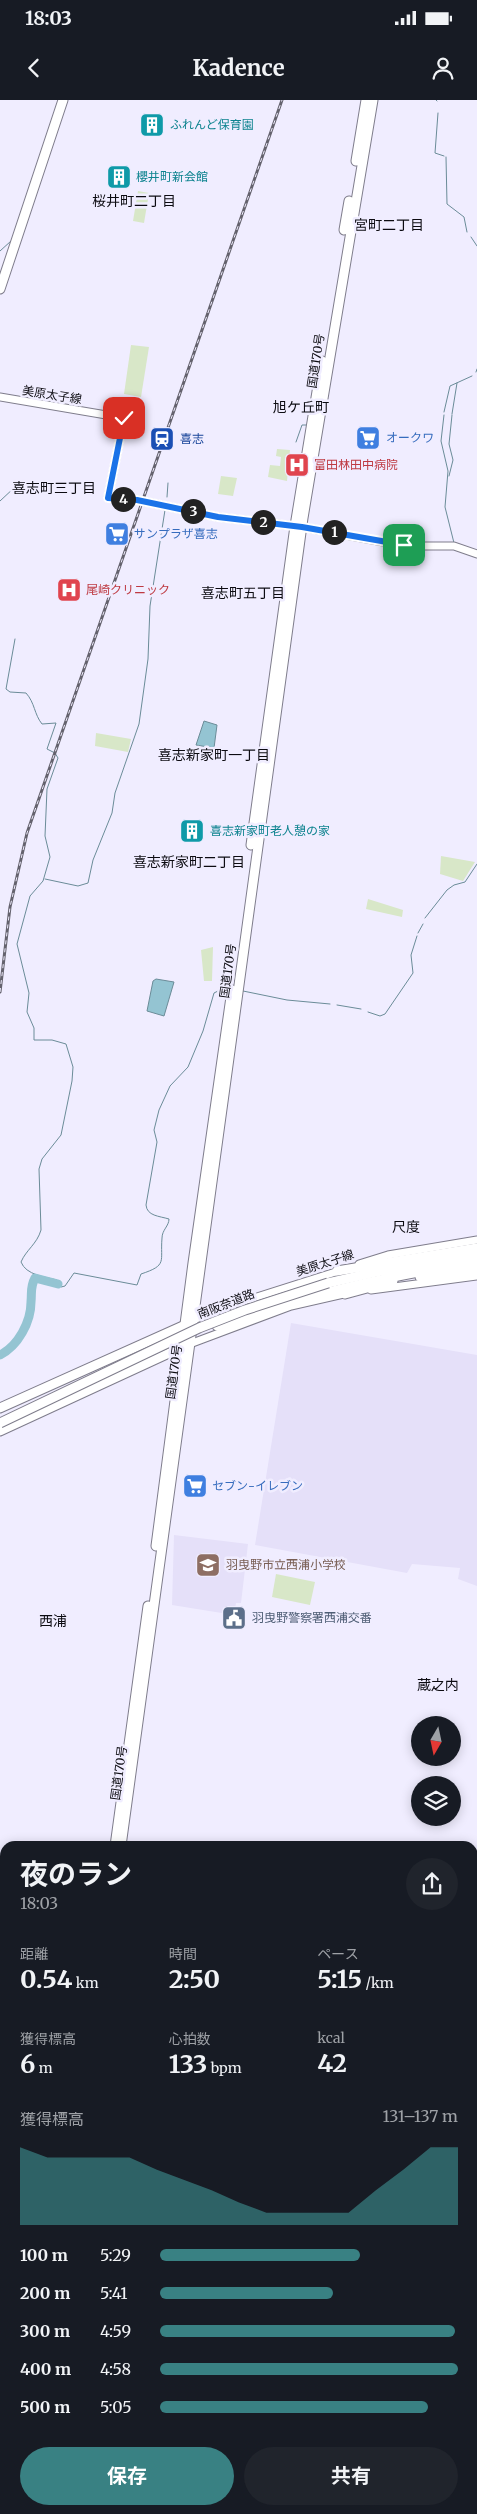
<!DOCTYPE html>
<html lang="ja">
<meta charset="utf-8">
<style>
body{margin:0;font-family:Merriweather,"Noto Sans JP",serif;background:#20242c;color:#f1f3f6;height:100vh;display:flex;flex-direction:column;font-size:19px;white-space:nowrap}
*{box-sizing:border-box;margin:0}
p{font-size:16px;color:#9ea1a6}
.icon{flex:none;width:28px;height:28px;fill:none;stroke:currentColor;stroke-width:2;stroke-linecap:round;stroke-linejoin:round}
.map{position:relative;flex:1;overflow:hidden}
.details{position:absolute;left:0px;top:1741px;width:478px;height:674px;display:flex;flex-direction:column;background:#171b24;border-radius:15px 15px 0 0;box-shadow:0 2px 12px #0003}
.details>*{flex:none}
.needle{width:32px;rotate:189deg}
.fabs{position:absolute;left:411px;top:1616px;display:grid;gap:10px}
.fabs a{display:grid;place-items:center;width:50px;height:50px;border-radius:50%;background:#171b24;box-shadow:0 2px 12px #0003;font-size:25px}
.pin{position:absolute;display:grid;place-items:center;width:42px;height:42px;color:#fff;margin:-21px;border-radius:10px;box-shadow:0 2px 8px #0006}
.km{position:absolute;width:25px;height:25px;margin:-12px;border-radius:50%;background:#222;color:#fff;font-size:14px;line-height:25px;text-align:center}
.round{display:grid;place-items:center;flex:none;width:52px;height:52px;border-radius:26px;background:#20242c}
.summary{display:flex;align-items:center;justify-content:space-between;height:85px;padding:0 20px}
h1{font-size:28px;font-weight:700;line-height:38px}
.metrics{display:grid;grid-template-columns:repeat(3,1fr);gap:8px;height:85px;padding:5px 20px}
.metrics div{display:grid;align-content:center}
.metrics b{font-size:25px;font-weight:700}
.metrics small{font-size:14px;font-weight:400}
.metrics p{font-size:14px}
.chart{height:140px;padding:10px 20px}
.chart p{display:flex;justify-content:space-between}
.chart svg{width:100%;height:90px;margin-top:5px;fill:#398183;opacity:.7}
.primary-button{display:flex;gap:10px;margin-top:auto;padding:10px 20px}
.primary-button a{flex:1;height:58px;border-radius:30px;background:#398183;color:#fff;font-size:20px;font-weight:700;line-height:58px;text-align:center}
.primary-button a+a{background:#20242c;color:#f1f3f6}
ul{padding:0 20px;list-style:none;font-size:16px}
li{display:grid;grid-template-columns:80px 60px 1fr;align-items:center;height:38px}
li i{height:12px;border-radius:6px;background:#398183}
.status{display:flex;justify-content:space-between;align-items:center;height:35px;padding:0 25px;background:#171b24;direction:ltr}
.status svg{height:14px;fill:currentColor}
header{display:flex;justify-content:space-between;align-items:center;height:65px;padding:0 20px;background:#171b24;font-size:22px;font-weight:700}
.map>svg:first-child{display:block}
</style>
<div class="status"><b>18:03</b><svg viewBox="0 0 49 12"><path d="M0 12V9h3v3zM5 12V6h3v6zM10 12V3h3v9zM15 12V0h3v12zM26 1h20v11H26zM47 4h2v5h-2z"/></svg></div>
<header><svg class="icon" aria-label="back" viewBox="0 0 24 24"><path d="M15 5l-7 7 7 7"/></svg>Kadence<svg class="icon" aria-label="person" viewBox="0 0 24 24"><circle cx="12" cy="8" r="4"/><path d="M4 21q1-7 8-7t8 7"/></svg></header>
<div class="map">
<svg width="477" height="2414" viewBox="0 0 477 2414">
<rect width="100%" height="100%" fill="#f0edff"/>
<g fill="#e5e0f9">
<path d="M291,1223l186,32v231l-19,-7 2,-11 -48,-4 -5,9 -152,-28z"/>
<path d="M174,1435l74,9 -7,59h-5l-2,12 -62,-10z"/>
</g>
<g fill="#d8e7c8">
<path d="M138,91l11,2 -5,30 -11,-2z"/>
<path d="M131,245l18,2 -8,50 -17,-3z"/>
<path d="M277,349l13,1 -3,31 -19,-4 2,-12 10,1 1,-9 -5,-1z"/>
<path d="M221,376l16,2 -4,18 -15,-2z"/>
<path d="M96,633l35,6 -3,13 -33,-6z"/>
<path d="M441,756l34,6 -12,19 -23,-7z"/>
<path d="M368,799l35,11 -1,7 -36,-8z"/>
<path d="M213,847l-1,34h-8l-3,-31z"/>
<path d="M276,1474l39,8 -5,23 -38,-8z"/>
</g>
<g fill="#94c4d2" stroke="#6b8c98">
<path d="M204,621l13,4 -3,23 -18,-3z"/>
<path d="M156,879l18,3 -10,34 -17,-5 6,-30z"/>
</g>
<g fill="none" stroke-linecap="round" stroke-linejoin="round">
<g stroke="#6b8c98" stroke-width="1">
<path d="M436,0l1,1"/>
<path d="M438,13l-3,40 9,3"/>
<path d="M446,57l1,47 17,13 3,15"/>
<path d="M471,137l6,9"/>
<path d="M0,151l11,-10"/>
<path d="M476,272l1,-3"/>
<path d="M444,312l6,-26 22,-10"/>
<path d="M452,314l5,-31"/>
<path d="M444,315l-3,26 7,30 -3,36 9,36"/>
<path d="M296,342l6,-17h4"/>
<path d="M449,376l4,-16 -4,-16 3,-29"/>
<path d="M167,397l1,-14"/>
<path d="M0,401l15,-14"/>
<path d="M15,539l-9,50 4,3 16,1c9,10 8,21 16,31l14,-1 -9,26 8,4 3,5 -11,31 -2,47 5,21 -7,24 -13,15 -13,48 12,49 -2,19 7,16v12h18l14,4 7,23 -1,14 -11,54 -19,24 -3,10 2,61c-4,14 -15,20 -20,32 5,13 24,15 36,18l4,7 4,-1 9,-13 63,12 4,-11c27,-9 19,-12 21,-36 0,-8 7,-12 7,-19 -10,-3 -22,-3 -23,-14l11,-63 -3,-12 5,-20 11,-24 18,-19 15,-36 11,-38 12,-6"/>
<path d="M45,779l33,7 10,-3 5,-23 19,-47 3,-20 24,-69 9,-65 2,-53 15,-96"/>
<path d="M425,818l22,-28 7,-5 11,-3 12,-18"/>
<path d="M418,833l5,-9"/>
<path d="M243,891l44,9 43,4"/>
<path d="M337,905l24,4"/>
<path d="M368,912l12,4 5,-2 28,-41 -2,-18 6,-19"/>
</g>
<path stroke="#94c4d2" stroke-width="9" d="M0,1255c18,-9 31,-33 31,-53 1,-10 -1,-15 4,-24l23,6"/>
<defs>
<g id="major">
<path d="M0,297l124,21 -16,80 29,2 81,17 84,10 103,19h49l23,8"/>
<path d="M359,1164l29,-9 89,-15"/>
<path d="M371,1190l106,-14"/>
<path d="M189,1222l30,-13 123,-39"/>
<path d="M187,1245l104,-39 57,-13"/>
</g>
<g id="highway">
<path d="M356,61l10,-61"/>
<path d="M344,130l5,-29"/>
<path d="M0,189l63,-189"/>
<path d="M251,745l44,-319 27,-165"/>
<path d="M337,1171l140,-23"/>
<path d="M420,1177l57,-7"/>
<path d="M328,1183l48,-11 101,-17"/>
<path d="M345,1194l48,-13"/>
<path d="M217,1226c86,-31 169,-50 260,-64"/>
<path d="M0,1308l185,-83"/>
<path d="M0,1331l182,-84"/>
<path d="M156,1446l37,-283 39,-273"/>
<path d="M115,1746l33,-240"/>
<path d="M121,1746l182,-1328 70,-418"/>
<path d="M199,2410l1,4"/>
<path d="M206,2410l1,4"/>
</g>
</defs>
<use href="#major" stroke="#7f7d8c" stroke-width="9"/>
<use href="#highway" stroke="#7f7d8c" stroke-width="11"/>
<use href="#major" stroke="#fff" stroke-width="7"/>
<use href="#highway" stroke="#fff" stroke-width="9"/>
<defs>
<path id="rail" d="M0,892l10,-85 17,-74 255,-733"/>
</defs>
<use href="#rail" stroke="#64626d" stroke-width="3"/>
<use href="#rail" stroke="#f0edff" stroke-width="1" stroke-dasharray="4" stroke-linecap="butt"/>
<defs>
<path id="highway-bridge" d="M0,1323l199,-95 46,-18 83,-27"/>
</defs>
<use href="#highway-bridge" stroke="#7f7d8c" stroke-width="11" stroke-linecap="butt"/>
<use href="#highway-bridge" stroke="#fff" stroke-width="9"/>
</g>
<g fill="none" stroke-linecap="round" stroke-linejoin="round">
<defs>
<path id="route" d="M124,318l-16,80 29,2 81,17 84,10 102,18"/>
</defs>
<use href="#route" stroke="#fff" stroke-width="10"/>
<use href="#route" stroke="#1a73e8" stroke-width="6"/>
</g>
<defs>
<symbol id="building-square" viewBox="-11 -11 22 22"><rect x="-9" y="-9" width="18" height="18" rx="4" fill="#0f9aa8" stroke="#f0edff"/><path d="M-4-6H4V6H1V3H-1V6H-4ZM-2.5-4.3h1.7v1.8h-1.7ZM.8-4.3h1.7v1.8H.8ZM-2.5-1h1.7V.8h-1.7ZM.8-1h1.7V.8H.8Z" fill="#fff"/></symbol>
<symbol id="supermarket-square" viewBox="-11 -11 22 22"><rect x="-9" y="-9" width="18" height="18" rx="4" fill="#3f7fe0" stroke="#f0edff"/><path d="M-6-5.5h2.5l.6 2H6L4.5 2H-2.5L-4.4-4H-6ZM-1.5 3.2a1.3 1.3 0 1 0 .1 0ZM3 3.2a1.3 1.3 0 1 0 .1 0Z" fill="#fff"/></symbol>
<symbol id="station-square" viewBox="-11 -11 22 22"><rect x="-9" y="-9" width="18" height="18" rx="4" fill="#1a4fb4" stroke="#f0edff"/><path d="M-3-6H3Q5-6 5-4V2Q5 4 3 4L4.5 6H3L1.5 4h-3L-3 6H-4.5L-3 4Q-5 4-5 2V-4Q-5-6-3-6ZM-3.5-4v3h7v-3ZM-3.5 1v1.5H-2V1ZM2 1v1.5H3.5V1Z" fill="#fff"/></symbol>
<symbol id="hospital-square" viewBox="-11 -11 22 22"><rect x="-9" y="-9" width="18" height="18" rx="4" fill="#e0444e" stroke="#f0edff"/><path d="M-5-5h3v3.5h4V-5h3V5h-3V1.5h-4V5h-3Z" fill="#fff"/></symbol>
<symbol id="school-square" viewBox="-11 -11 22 22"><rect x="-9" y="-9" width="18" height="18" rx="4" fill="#8d6e63" stroke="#f0edff"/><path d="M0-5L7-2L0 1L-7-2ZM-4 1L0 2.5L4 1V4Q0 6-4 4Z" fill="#fff"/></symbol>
<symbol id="civic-square" viewBox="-11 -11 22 22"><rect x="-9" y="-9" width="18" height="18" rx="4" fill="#5c6f8a" stroke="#f0edff"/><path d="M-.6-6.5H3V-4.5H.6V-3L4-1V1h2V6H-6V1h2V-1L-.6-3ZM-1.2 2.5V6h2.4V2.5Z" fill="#fff"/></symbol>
</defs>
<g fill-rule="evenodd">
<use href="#building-square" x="138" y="11" width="28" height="28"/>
<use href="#building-square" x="105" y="63" width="28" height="28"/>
<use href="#supermarket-square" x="354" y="324" width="28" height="28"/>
<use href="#station-square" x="148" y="325" width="28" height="28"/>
<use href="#hospital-square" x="283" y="351" width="28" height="28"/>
<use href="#supermarket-square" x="103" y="420" width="28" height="28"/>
<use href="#hospital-square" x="55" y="476" width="28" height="28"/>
<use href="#building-square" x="178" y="717" width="28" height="28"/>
<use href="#supermarket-square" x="181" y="1372" width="28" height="28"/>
<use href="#school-square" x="194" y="1451" width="28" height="28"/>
<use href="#civic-square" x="220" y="1504" width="28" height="28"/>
</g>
<g text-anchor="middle" stroke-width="5" stroke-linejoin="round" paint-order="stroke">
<g font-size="12" fill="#0d838f" stroke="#f0edff" text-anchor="start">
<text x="170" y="29">ふれんど保育園</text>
<text x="136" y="81">櫻井町新会館</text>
<text x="210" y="735">喜志新家町老人憩の家</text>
</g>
<g font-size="12" fill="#0c0b11" stroke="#f0edff">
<text transform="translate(316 261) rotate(-81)" y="4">国道170号</text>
<text transform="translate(52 295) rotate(9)" y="4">美原太子線</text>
<text transform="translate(228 871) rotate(-82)" y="4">国道170号</text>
<text transform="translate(325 1163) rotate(-18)" y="4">美原太子線</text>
<text transform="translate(226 1204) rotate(-21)" y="4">南阪奈道路</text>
<text transform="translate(174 1272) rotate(-82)" y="4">国道170号</text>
<text transform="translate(119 1673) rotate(-82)" y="4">国道170号</text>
</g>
<g font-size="12" fill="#366cbe" stroke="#f0edff" text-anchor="start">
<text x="386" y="342">オークワ</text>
<text x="134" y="438">サンプラザ喜志</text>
<text x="212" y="1390">セブン-イレブン</text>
</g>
<g font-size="12" fill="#164399" stroke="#f0edff" text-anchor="start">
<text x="180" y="343">喜志</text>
</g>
<g font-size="12" fill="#be3a42" stroke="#f0edff" text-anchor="start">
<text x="314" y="369">富田林田中病院</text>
<text x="86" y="494">尾崎クリニック</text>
</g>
<g font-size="12" fill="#785e54" stroke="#f0edff" text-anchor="start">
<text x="226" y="1469">羽曳野市立西浦小学校</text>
</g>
<g font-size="12" fill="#4e5e75" stroke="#f0edff" text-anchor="start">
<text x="252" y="1522">羽曳野警察署西浦交番</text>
</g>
<g font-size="14" fill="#0c0b11" stroke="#f0edff">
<text x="134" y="106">桜井町二丁目</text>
<text x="389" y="130">宮町二丁目</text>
<text x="301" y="312">旭ケ丘町</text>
<text x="54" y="393">喜志町三丁目</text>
<text x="243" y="498">喜志町五丁目</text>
<text x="214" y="660">喜志新家町一丁目</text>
<text x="189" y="767">喜志新家町二丁目</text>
<text x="406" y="1132">尺度</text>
<text x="53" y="1526">西浦</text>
<text x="438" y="1590">蔵之内</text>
</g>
</g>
</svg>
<div class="fabs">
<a><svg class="needle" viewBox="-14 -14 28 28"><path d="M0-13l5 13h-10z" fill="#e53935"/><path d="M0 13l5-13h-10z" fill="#9ea1a6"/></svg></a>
<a><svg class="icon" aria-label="layers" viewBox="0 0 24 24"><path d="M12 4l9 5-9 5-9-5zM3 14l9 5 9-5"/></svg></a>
</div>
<div class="pin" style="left:404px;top:445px;background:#1e9e55"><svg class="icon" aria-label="arrive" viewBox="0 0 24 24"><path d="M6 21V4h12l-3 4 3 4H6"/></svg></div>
<div class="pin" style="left:124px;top:318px;background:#d93025"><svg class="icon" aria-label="check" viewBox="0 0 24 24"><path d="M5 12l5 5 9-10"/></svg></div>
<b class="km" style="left:334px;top:432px">1</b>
<b class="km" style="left:263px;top:422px">2</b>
<b class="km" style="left:193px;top:411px">3</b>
<b class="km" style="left:123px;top:399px">4</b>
<section class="details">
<div class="summary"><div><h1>夜のラン</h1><p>18:03</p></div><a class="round"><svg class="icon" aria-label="share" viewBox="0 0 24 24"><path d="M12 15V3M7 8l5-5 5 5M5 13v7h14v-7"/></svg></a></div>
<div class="metrics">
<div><p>距離</p><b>0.54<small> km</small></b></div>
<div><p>時間</p><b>2:50</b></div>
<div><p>ペース</p><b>5:15<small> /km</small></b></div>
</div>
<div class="metrics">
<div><p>獲得標高</p><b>6<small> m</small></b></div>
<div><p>心拍数</p><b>133<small> bpm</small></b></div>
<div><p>kcal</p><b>42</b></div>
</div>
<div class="chart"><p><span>獲得標高</span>131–137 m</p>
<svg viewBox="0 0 160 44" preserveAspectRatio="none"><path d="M0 44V6L10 11L20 11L30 11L40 11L50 17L60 22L70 27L80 33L90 38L100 38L110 38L120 38L130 27L140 17L150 6L160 6V44z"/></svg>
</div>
<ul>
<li><b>100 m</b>5:29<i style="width:67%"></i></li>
<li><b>200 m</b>5:41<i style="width:58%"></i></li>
<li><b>300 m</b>4:59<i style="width:99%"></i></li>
<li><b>400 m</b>4:58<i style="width:100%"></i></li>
<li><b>500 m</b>5:05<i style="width:90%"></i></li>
</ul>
<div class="primary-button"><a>保存</a><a>共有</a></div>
</section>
</div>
